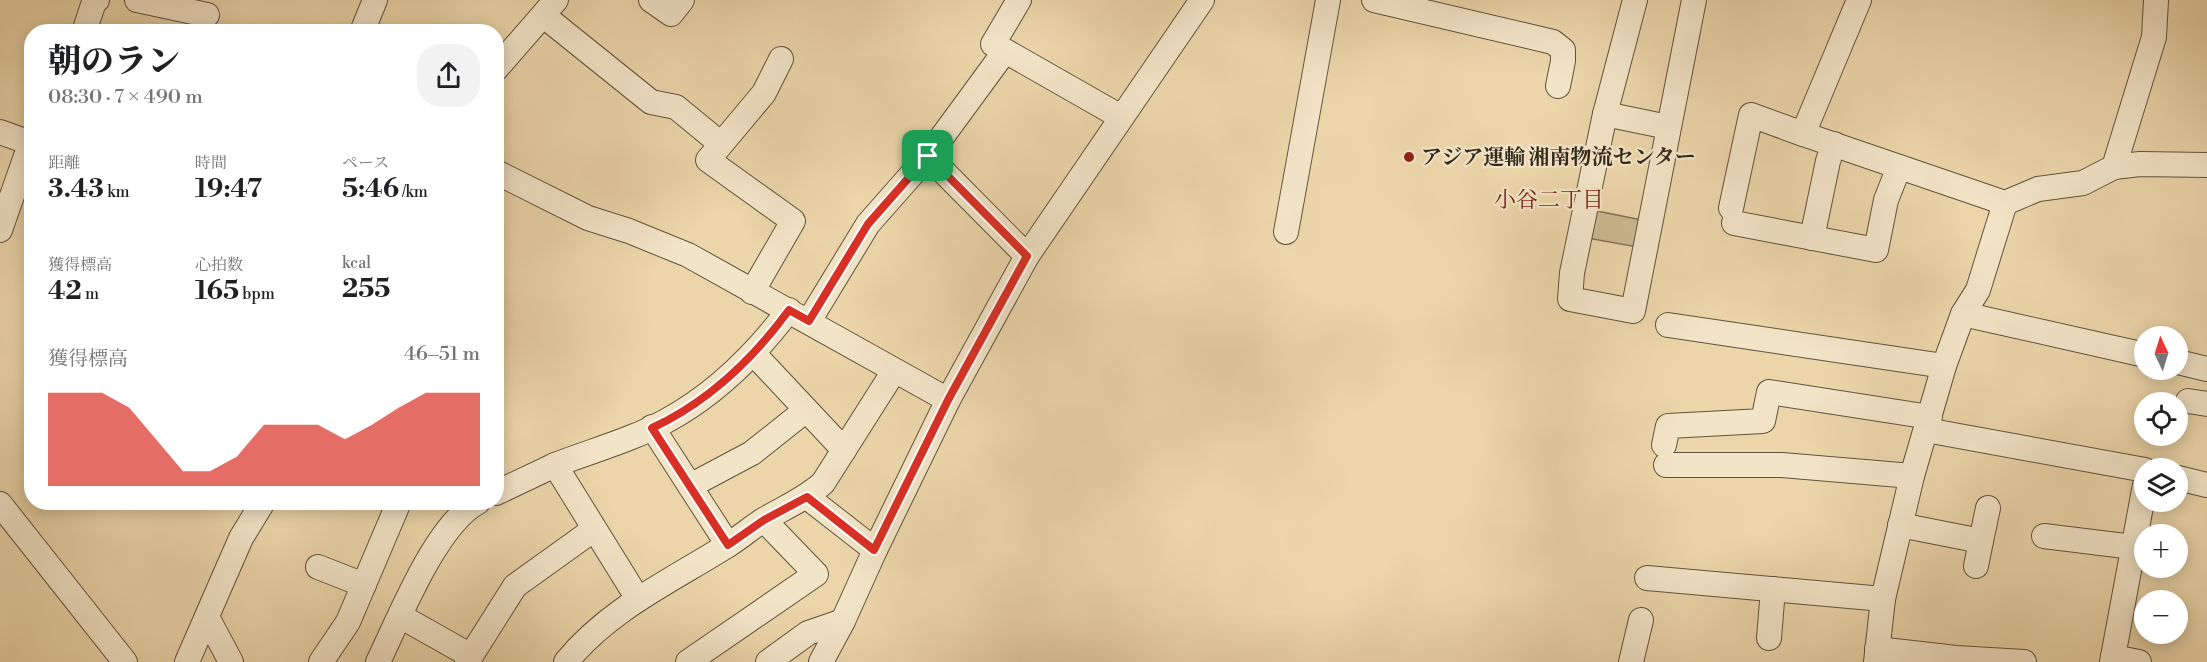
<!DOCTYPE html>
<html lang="ja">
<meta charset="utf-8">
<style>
body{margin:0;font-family:"Libre Bodoni","Noto Serif JP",serif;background:#f2f2f2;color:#202124;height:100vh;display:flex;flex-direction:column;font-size:22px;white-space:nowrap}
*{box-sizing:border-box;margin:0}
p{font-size:20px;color:#757577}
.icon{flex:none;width:33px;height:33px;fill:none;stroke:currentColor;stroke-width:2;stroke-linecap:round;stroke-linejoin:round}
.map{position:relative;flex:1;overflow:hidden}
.panel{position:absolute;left:24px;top:24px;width:480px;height:486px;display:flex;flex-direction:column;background:#fff;border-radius:24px;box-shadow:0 3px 15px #0003}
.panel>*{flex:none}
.needle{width:39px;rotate:356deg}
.fabs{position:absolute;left:2134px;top:326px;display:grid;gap:12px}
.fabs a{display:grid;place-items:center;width:54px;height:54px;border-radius:50%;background:#fff;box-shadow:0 3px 15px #0003;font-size:30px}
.pin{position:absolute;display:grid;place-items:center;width:51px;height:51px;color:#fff;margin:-26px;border-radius:12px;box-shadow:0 3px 9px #0006}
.round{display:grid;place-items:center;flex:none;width:63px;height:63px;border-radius:24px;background:#f2f2f2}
.head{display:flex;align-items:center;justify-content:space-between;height:102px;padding:0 24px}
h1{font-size:33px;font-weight:800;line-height:45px}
.figures{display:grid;grid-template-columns:repeat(3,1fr);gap:9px;height:102px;padding:6px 24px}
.figures div{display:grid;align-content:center}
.figures b{font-size:26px;font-weight:800}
.figures small{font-size:16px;font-weight:400}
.figures p{font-size:16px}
.chart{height:168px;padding:12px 24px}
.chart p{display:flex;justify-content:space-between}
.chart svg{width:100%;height:108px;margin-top:6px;fill:#d93025;opacity:.7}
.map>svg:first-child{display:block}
</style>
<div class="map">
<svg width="2207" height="662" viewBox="0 0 2207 662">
<rect width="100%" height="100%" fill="#ebd5a9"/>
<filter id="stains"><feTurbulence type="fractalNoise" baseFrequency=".00333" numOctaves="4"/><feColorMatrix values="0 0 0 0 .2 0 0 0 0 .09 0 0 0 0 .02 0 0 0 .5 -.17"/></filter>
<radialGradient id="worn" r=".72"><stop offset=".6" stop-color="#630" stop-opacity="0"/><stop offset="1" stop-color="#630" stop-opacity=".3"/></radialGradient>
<path fill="#ccb891" stroke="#807056" stroke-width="1.5" d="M1592,210l50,10 -5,27 -50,-9z"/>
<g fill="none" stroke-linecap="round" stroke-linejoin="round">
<defs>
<g id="minor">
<path d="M137,0l70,15"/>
<path d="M651,0l20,14 11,-14"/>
<path d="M1019,0l-26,44 128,73"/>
<path d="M1374,0l179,42 10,8v11l-5,25"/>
<path d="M1635,0l-30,114 -33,159 -2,26 63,12 61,-311"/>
<path d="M1859,0l-56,134 202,69"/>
<path d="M544,16l107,86 25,5 45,37"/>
<path d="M84,32l10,-30 3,-2"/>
<path d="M362,32l13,-32"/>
<path d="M496,69l60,-69"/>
<path d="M1605,114l63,13"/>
<path d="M0,132l28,10"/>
<path d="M928,156l99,100"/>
<path d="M2114,167l26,-3 67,1"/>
<path d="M496,172l92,46 41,13 59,24 260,145"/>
<path d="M1731,208l20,-93 52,19"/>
<path d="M1734,223l142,27 10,-50 13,-33"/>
<path d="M0,230l32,-91"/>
<path d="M1286,232l42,-232"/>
<path d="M1812,238l16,-77 6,-17"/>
<path d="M752,292l41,-71 -85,-61 56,-67 17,-34"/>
<path d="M1963,314l182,41"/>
<path d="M809,321l59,-97 60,-68 77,-105"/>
<path d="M1668,325l276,41"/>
<path d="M754,354l90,96"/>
<path d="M2178,362l29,7"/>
<path d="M2188,401l19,3"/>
<path d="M652,427l76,118"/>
<path d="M1926,430l219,40"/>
<path d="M1664,445l4,-19 95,-5 6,-29 161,25"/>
<path d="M555,465c36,-14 77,-25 111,-44 50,-27 89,-66 123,-111"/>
<path d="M1666,465h116l130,11"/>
<path d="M2178,478l29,7"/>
<path d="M690,486l62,-33 54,-43"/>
<path d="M496,493l59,-28 83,134"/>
<path d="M807,497l68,53"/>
<path d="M0,504l125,158"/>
<path d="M1900,525l81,16 7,-33"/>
<path d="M2044,536l89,11"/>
<path d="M1976,566l5,-25"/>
<path d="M318,567l46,18"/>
<path d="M1647,578l236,21"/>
<path d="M400,616l71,40"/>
<path d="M207,617l24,45"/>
<path d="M1769,638l4,-49"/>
<path d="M1877,649l79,9 68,4"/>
<path d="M2113,657l26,5"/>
<path d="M187,662l54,-124 22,-36"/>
<path d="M321,662l27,-40 51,-120"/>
<path d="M378,662c21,-43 58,-138 100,-160"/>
<path d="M467,662l48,-76 78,-56"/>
<path d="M566,662c43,-53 105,-81 162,-117 13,-8 24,-18 37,-26 21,-12 40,-20 58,-36l71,-112"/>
<path d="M688,662l128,-88 -52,-54"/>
<path d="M768,662l40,-29 35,-12"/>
<path d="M821,662l22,-41 32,-71 73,-150 79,-144 175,-256"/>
<path d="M1631,662l10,-42"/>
<path d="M1876,662l7,-63 29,-123 32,-110 19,-52 15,-24 27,-87 33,-14 45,-6 31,-16 40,-130 2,-37"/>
<path d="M2112,662l33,-177"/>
</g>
</defs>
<use href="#minor" stroke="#61533e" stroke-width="26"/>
<use href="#minor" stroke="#f2e4c7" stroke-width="24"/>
</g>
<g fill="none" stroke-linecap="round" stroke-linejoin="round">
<defs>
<path id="route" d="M928,156l99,100 -79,144 -74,150 -67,-53 -43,23 -36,25 -76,-117c56,-26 101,-69 137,-118l20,11 59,-97z"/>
</defs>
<use href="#route" stroke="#fff" stroke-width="12"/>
<use href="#route" stroke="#d93025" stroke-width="8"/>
</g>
<circle fill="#8f2418" stroke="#f2e4c7" stroke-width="2" cx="1409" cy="157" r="6"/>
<g text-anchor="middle" stroke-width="4.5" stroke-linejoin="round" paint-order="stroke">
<g font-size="21" font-weight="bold" fill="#33281b" stroke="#f2e4c7" text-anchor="start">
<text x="1421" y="164">アジア運輸 湘南物流センター</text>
</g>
<g font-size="22" fill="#7a1f14" stroke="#f2e4c7">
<text x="1549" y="207">小谷二丁目</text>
</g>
</g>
<rect width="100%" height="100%" filter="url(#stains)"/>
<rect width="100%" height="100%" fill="url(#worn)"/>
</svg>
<div class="fabs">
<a><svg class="needle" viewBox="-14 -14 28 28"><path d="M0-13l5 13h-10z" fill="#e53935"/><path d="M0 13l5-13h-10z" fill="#757577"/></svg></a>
<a><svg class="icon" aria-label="locate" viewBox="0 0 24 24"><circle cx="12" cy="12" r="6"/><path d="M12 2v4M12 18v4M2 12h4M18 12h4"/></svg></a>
<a><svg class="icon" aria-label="layers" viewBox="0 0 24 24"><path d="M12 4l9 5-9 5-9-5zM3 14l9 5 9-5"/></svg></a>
<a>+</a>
<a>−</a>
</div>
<div class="pin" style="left:928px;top:156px;background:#1e9e55"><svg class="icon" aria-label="arrive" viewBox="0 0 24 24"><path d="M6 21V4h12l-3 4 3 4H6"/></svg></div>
<section class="panel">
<div class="head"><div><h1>朝のラン</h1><p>08:30 · 7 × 490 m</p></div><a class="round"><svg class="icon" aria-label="share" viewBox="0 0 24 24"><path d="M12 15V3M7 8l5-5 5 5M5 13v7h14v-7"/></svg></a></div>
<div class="figures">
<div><p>距離</p><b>3.43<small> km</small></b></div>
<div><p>時間</p><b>19:47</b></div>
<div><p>ペース</p><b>5:46<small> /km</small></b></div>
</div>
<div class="figures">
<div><p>獲得標高</p><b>42<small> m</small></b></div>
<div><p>心拍数</p><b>165<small> bpm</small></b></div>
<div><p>kcal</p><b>255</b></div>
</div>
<div class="chart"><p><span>獲得標高</span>46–51 m</p>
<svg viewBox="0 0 160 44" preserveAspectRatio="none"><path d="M0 44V6L10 6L20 6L30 12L40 25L50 38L60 38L70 32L80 19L90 19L100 19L110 25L120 19L130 12L140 6L150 6L160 6V44z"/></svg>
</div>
</section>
</div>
